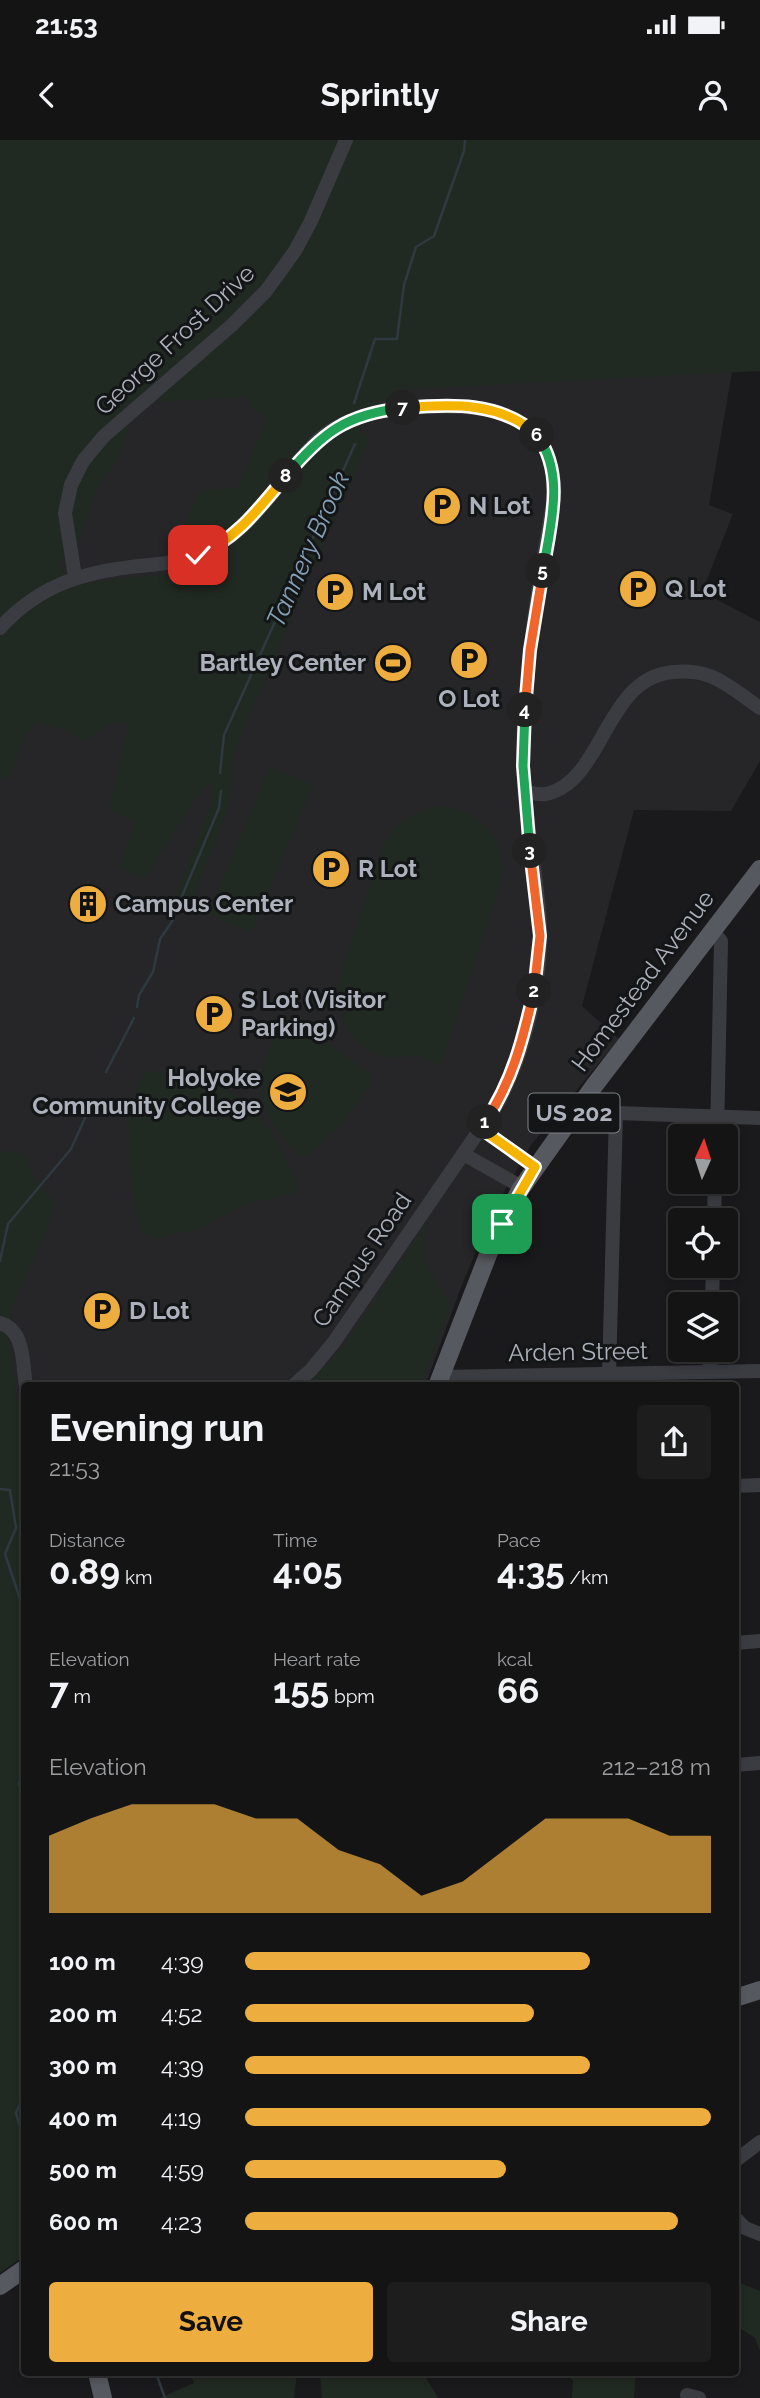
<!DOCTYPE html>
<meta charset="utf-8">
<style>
body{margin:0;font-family:Raleway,sans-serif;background:#1d1d1e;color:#f1f3f6;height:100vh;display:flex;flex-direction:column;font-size:26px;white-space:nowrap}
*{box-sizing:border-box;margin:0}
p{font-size:23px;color:#9d9ea0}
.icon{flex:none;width:38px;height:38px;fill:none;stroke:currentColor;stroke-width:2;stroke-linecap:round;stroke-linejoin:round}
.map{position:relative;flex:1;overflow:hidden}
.sheet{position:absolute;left:21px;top:1242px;width:718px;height:994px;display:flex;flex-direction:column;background:#141415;border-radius:7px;box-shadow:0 4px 10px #0003,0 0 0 2px #333334}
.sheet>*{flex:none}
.needle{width:46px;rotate:3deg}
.tools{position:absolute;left:668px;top:984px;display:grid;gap:14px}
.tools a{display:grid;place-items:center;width:70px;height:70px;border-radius:7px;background:#141415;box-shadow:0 4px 10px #0003,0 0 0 2px #333334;font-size:35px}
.pin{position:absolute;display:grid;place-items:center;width:60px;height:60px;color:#fff;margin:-30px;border-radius:14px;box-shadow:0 4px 10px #0006}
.km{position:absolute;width:35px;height:35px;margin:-18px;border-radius:50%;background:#222;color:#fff;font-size:19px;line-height:35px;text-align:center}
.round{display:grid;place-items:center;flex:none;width:74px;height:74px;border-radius:7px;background:#1d1d1e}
.headline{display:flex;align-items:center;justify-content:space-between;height:119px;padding:0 28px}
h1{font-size:38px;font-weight:700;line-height:52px}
.stats{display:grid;grid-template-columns:repeat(3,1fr);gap:10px;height:119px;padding:7px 28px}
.stats div{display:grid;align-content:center}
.stats b{font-size:35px;font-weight:700}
.stats small{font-size:19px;font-weight:400}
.stats p{font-size:19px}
.chart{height:196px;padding:14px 28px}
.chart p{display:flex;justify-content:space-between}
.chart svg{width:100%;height:126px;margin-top:7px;fill:#eead3f;opacity:.7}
.primary-button{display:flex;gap:14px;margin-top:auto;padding:14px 28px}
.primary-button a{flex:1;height:80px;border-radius:7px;background:#eead3f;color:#111;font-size:28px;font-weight:700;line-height:80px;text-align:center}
.primary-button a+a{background:#1d1d1e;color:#f1f3f6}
ul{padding:0 28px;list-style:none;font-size:23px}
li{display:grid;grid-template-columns:112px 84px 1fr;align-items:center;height:52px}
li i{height:18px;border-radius:9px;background:#eead3f}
.status{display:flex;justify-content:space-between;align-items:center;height:49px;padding:0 35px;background:#141415;direction:ltr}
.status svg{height:19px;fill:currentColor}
header{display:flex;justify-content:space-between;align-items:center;height:91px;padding:0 28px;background:#141415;font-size:32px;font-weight:700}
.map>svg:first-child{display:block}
</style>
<div class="status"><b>21:53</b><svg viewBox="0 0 49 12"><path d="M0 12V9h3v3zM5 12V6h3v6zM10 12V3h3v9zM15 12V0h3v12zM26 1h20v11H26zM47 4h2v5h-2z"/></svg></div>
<header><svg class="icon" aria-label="back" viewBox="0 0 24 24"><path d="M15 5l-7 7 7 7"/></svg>Sprintly<svg class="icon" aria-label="person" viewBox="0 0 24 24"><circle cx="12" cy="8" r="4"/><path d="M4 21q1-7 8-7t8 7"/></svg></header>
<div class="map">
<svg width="760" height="2258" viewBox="0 0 760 2258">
<rect width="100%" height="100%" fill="#1a1a1c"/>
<path fill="#262629" d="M732,232l-23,133 24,9 -31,78 58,30v139l-29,50 -97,-1 -52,196 37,33 -88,106 -38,66 -33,79 -35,96h-401v469l-24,1v-1448z"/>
<g fill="#212a22" fill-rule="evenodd">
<path d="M0,0h760v231l-366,19 -6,10 -30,28 12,11 -125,286 -14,39 -1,41 -41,103 -17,-4 39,-100 1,-23 -16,17 -52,81 -24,-11 15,-47 -26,-12 20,-86h-17l-27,18 -21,-12 -27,-6 -12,12 -17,45 -8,-3zM250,257v10l17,12 -29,69 -38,2 -18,42 8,41 -68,5 -45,7 -20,-19 21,-25 20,-55 21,-28 9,-27v-28z"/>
<path d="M270,627l43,18 -62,147 -43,-18z"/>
<path d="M439,666c40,2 67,31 63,71l-61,189c-7,-3 -13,-7 -20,-9 -7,-3 -23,2 -33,0 -37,-6 -53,-43 -49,-77l45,-135c12,-24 30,-33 55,-39z"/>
<path d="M279,888l42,10 50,36 1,8 -30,42 -37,34c-47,-34 -55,-80 -26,-130z"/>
<path d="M144,932c87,0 128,39 155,120l-50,11 -49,25 -46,11 -13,-8 -10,-46 -3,-75z"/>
<path d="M0,1010l26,6 6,18 23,30 -12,35 -31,67 -2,37 7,57 7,8v848l-24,17z"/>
<path d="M427,1083l-4,36 27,46 -29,81h-115l38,-40z"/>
<path d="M735,2141l25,10v60l-5,-13 -20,-13z"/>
<path d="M190,2233h107l-3,25h-134l34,-15z"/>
<path d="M320,2233h103l15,25h-116z"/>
<path d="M562,2233h74l-2,25h-62l1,-18z"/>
</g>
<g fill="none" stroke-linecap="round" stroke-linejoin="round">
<g stroke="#2f3940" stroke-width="2.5">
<path d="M354,263l21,-64h22l7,-54 12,-38 18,-11 30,-85 1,-11"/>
<path d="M220,633l4,-38 131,-291"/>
<path d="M177,768l42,-100 2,-17"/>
<path d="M137,867l2,-12 14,-23 7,-33 13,-19"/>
<path d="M106,932l28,-54"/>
<path d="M0,1121l8,-37 63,-75 18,-40"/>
<path d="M0,1349l10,1 6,38 -11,26 17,51 2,1"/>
<path d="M24,1628l-5,16 5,10"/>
<path d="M24,1718l-3,138 3,10"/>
<path d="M24,1954l-8,19 8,27"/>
<path d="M156,2233l9,25"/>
</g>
<g stroke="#3b3c41" stroke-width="14">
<path d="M75,437l-10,-64 6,-28 12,-24 21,-25 128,-111 34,-34 29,-40 16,-30 35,-81"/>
<path d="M0,488c39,-43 83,-56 139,-62 23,-2 46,-4 68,-15 49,-23 75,-77 113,-113 32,-25 68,-29 107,-31 67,-4 130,9 127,90 -15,84 -29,168 -31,254 -1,60 14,116 17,174 3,54 -18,139 -46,184l-160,233 -23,28 -18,16"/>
<path d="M525,652c7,1 14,3 21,2 58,-12 58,-116 127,-122 12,-1 26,0 37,4 18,7 34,21 50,32"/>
<path d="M712,791l9,10 -4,195"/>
<path d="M587,955l17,14 12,4 -7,261"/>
<path d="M616,973l144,5"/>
<path d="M480,988l55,39"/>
<path d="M463,1014l59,33"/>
<path d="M714,1080l1,-39"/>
<path d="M712,1164l1,-39"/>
<path d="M0,1183c26,8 22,41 26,63"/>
<path d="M710,1232v-23"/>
<path d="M440,1237l320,-6"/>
<path d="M735,1346l25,-1"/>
<path d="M735,1503l25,-2"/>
<path d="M735,1625l25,-2"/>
<path d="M735,2021l25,-19"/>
<path d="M735,2078l10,10 15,6"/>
<path d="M687,2255l12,3"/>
</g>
<g stroke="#575960" stroke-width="18">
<path d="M437,1246l54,-139 29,-57 74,-104 166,-217"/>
<path d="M735,1858l25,-8"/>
<path d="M0,2146l24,-17"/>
<path d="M97,2233l6,25"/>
</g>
</g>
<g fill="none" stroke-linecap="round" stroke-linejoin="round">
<defs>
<path id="split-1" d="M485,982l-5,6 55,39 -33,57"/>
<path id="split-2" d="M485,982c28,-42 38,-83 49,-131"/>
<path id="split-3" d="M530,711l10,85 -6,55"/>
<path id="split-4" d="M525,570l-2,56 7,85"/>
<path id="split-5" d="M525,570l5,-60 13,-79"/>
<path id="split-6" d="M537,295c29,40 13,91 6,136"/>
<path id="split-7" d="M403,268c46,-4 98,-7 134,27"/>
<path id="split-8" d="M286,336c36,-43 60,-62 117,-68"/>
<path id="split-9" d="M198,415c38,-15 62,-48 88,-79"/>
</defs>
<use href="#split-1" stroke="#fff" stroke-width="14"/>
<use href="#split-2" stroke="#fff" stroke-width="14"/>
<use href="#split-3" stroke="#fff" stroke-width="14"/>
<use href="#split-4" stroke="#fff" stroke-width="14"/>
<use href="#split-5" stroke="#fff" stroke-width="14"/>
<use href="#split-6" stroke="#fff" stroke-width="14"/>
<use href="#split-7" stroke="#fff" stroke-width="14"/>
<use href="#split-8" stroke="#fff" stroke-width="14"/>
<use href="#split-9" stroke="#fff" stroke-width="14"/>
<use href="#split-1" stroke="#f5b400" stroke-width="9"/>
<use href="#split-2" stroke="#f0652b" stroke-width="9"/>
<use href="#split-3" stroke="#f0652b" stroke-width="9"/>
<use href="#split-4" stroke="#22a559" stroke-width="9"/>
<use href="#split-5" stroke="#f0652b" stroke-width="9"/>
<use href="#split-6" stroke="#22a559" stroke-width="9"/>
<use href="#split-7" stroke="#f5b400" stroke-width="9"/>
<use href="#split-8" stroke="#22a559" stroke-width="9"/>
<use href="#split-9" stroke="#f5b400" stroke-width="9"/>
</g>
<defs>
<symbol id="parking-disc" viewBox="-11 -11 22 22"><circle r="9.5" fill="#eead3f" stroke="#141517"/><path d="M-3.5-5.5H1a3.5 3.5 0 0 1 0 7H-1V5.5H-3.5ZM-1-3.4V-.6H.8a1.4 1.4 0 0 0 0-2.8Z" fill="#111"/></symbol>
<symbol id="stadium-disc" viewBox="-11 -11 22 22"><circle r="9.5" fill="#eead3f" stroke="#141517"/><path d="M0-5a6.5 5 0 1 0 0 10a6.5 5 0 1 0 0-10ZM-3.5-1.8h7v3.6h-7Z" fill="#111"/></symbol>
<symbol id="building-disc" viewBox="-11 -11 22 22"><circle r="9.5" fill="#eead3f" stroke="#141517"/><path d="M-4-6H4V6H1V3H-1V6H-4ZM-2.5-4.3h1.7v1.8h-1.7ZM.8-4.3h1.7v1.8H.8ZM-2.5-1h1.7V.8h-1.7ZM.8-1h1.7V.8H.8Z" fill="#111"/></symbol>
<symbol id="university-disc" viewBox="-11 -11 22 22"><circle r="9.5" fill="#eead3f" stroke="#141517"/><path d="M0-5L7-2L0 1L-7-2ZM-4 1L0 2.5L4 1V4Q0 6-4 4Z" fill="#111"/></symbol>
</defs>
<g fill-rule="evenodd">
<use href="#parking-disc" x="420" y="344" width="44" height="44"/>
<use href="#parking-disc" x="616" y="427" width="44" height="44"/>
<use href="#parking-disc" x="313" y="430" width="44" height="44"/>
<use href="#parking-disc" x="447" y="498" width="44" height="44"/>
<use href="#stadium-disc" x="371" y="501" width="44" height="44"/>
<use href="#parking-disc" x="309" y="707" width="44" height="44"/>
<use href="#building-disc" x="66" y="742" width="44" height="44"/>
<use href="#parking-disc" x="192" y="852" width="44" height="44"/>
<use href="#university-disc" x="266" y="930" width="44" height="44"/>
<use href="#parking-disc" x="80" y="1149" width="44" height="44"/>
</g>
<g text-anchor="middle" stroke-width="6" stroke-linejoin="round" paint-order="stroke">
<rect fill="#141517" stroke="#7e828a" stroke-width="2" x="528.5" y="953.5" width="91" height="39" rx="5"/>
<g font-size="23" font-weight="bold" fill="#acb1bb">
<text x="574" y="981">US 202</text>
</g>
<g font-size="24" fill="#acb1bb" stroke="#141517">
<text transform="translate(175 200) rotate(-43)" y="8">George Frost Drive</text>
<text transform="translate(643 841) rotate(-53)" y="8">Homestead Avenue</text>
<text transform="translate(362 1120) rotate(-56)" y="8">Campus Road</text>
<text transform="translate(578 1212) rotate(-1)" y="8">Arden Street</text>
</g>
<g font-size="24" font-weight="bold" fill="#acb1bb" stroke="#141517" text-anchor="start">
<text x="469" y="374">N Lot</text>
<text x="665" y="457">Q Lot</text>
<text x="362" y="460">M Lot</text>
<text x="366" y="531" text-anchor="end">Bartley Center</text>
<text x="469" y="567" text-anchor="middle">O Lot</text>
<text x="358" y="737">R Lot</text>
<text x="115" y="772">Campus Center</text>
<text x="241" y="868">S Lot (Visitor<tspan x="241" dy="28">Parking)</tspan></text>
<text x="261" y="946" text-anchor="end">Holyoke<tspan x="261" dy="28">Community College</tspan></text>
<text x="129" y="1179">D Lot</text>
</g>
<g font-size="26" font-style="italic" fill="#85a0b5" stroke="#141517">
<text transform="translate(308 409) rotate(-66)" y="9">Tannery Brook</text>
</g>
</g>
</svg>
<div class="tools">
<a><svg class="needle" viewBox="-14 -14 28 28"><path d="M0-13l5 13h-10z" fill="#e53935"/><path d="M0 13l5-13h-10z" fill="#9d9ea0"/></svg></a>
<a><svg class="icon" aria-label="locate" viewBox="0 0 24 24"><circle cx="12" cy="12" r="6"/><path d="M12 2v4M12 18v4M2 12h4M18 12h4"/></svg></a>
<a><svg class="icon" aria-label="layers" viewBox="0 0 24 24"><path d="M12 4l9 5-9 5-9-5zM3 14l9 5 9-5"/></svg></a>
</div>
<div class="pin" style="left:502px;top:1084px;background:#1e9e55"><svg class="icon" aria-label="arrive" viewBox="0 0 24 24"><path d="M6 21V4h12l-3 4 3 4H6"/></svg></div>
<div class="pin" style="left:198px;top:415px;background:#d93025"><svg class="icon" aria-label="check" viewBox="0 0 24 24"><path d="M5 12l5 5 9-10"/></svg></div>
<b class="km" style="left:485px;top:982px">1</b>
<b class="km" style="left:534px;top:851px">2</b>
<b class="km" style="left:530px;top:711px">3</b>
<b class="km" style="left:525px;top:570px">4</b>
<b class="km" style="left:543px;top:431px">5</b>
<b class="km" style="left:537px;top:295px">6</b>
<b class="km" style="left:403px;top:268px">7</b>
<b class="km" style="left:286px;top:336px">8</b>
<section class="sheet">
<div class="headline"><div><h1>Evening run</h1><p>21:53</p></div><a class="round"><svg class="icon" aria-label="share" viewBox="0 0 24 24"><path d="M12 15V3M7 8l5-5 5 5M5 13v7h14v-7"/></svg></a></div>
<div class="stats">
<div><p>Distance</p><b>0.89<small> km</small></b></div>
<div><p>Time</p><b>4:05</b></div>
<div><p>Pace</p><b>4:35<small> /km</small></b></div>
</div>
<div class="stats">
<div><p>Elevation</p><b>7<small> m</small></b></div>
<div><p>Heart rate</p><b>155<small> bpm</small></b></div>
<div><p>kcal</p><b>66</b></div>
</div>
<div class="chart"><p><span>Elevation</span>212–218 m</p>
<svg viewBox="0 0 160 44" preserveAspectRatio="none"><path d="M0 44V17L10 11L20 6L30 6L40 6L50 11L60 11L70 22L80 27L90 38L100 33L110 22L120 11L130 11L140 11L150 17L160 17V44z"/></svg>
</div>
<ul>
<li><b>100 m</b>4:39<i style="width:74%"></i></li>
<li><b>200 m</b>4:52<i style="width:62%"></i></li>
<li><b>300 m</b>4:39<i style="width:74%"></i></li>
<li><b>400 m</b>4:19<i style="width:100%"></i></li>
<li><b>500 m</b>4:59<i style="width:56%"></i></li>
<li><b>600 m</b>4:23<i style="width:93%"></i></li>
</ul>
<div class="primary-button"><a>Save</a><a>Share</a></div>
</section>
</div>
